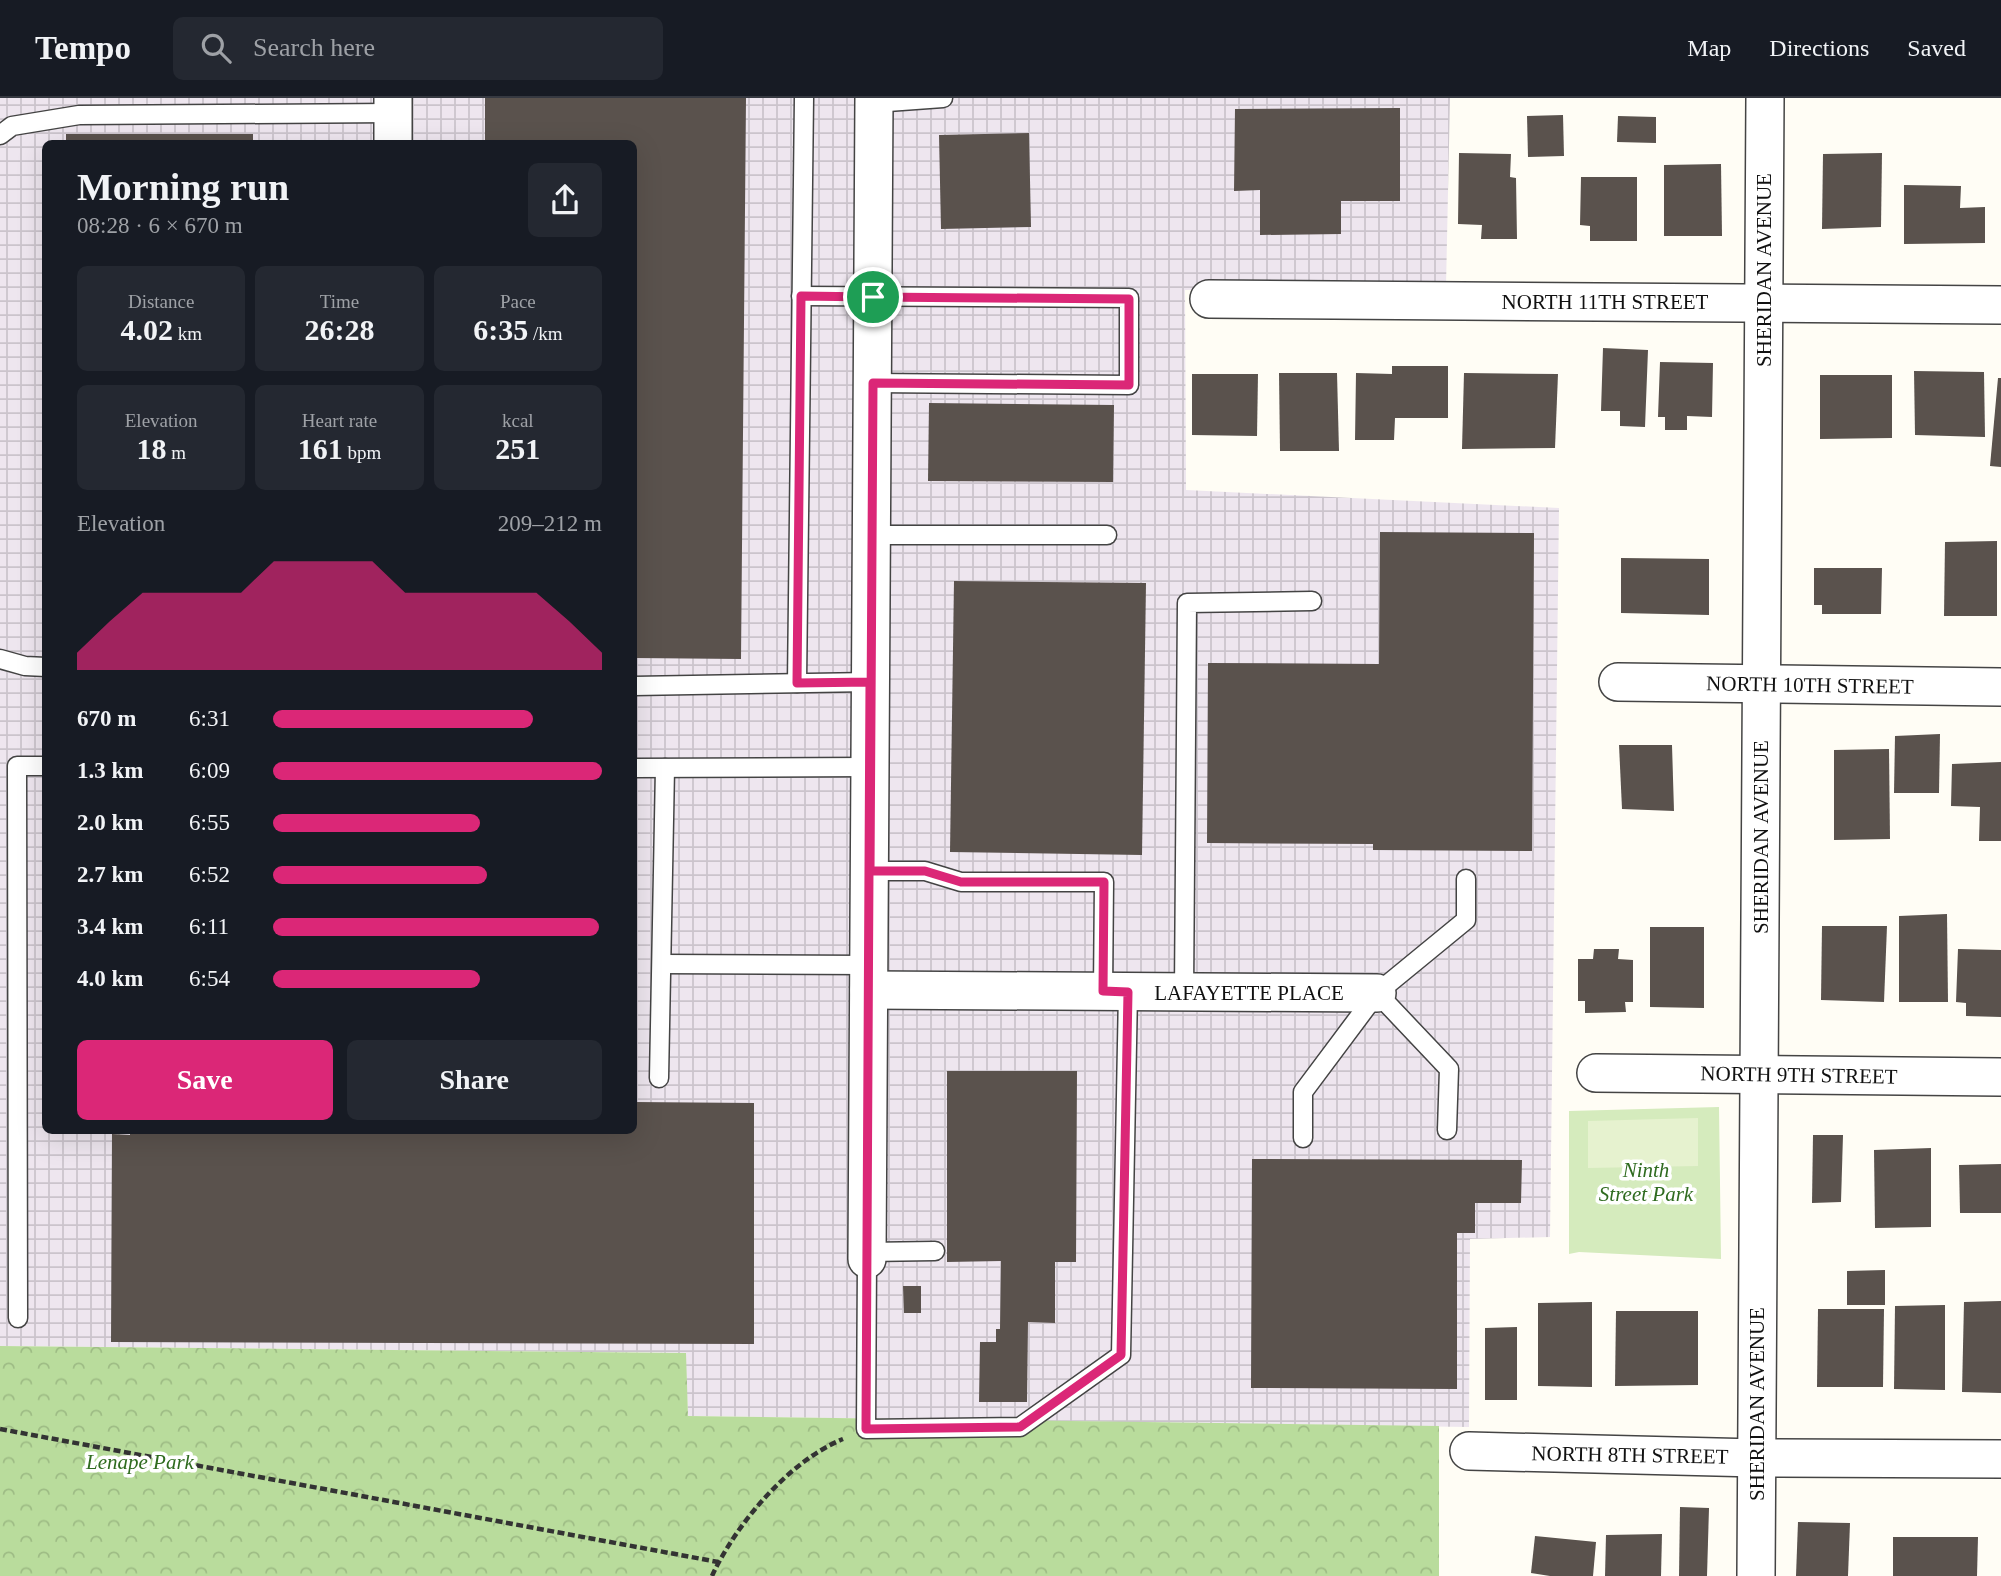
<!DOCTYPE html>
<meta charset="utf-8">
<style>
body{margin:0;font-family:Georgia,serif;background:#242831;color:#f1f3f6;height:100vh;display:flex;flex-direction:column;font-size:26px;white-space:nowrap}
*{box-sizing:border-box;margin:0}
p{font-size:23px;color:#9ea1a6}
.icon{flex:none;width:38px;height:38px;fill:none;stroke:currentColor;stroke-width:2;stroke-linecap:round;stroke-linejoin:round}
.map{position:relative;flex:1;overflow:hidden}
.details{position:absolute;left:42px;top:42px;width:595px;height:994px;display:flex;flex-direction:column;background:#171b24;border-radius:10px;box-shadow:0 7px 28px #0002}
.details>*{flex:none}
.pin{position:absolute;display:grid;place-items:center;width:60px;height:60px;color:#fff;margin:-30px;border:4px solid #fff;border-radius:50%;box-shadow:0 2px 7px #0007}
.round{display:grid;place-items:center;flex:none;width:74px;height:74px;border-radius:10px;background:#242831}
.summary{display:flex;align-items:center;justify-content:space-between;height:119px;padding:0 35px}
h1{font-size:38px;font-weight:700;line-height:52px}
.stats{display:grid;grid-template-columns:repeat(3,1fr);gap:10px;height:119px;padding:7px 35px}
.stats div{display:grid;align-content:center;border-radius:10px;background:#242831;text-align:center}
.stats b{font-size:30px;font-weight:700}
.stats small{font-size:19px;font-weight:400}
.stats p{font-size:19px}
.chart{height:196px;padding:14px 35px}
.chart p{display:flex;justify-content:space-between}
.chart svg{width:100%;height:126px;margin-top:7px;fill:#db2777;opacity:.7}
.primary-button{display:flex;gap:14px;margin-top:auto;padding:14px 35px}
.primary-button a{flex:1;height:80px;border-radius:10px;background:#db2777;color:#fff;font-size:28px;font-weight:700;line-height:80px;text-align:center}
.primary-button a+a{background:#242831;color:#f1f3f6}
ul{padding:0 35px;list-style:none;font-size:23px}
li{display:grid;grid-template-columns:112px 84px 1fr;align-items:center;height:52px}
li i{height:18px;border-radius:9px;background:#db2777}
header{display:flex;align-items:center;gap:42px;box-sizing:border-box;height:98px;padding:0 35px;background:#171b24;border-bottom:2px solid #363941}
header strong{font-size:33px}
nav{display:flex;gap:38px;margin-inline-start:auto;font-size:24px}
.search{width:490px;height:63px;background:#242831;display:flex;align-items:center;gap:18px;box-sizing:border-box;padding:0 24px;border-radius:10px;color:#9ea1a6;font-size:26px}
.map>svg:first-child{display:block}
</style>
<header>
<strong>Tempo</strong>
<div class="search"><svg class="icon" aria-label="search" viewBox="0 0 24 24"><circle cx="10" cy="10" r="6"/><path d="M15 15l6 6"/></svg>Search here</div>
<nav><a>Map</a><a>Directions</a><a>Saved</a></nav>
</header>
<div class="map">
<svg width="2001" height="1478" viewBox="0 0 2001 1478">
<defs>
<pattern id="industrial-grid" width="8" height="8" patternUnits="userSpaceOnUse" patternTransform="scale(1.75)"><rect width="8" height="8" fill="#eee6ef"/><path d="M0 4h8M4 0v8" fill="none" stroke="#cbc4cc"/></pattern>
<pattern id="forest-crowns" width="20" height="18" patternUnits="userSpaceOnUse" patternTransform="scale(1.75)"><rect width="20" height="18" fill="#b9dc9c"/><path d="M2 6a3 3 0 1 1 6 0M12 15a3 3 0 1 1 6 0" fill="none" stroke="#9ebc85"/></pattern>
</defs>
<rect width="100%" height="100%" fill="#fffdf5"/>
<path fill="url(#industrial-grid)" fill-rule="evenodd" d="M0,0h1450l-4,189 -261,3 1,200 373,18 -9,729 -80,2 -1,188 -781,-11 -3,-63 -685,-7zM46,46h588v986h-588z"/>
<path fill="url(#forest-crowns)" d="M0,1248l686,7 2,63 751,10v150h-1439z"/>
<path fill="#d5ebbd" d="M1719,1009l2,152 -142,-7 -10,2v-143z"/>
<path fill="#e6f2cf" d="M1698,1020v48l-110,2v-47z"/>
<g fill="#5a524d">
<path d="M485,0h261l-5,561 -107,-1v-514h-149z"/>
<path d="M1400,10v93h-59v33l-81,1v-45l-26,1 1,-82z"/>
<path d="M1563,17l1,41 -36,1 -1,-41z"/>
<path d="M1618,18l38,1v26l-39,-1z"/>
<path d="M1029,35l2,94 -90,2 -2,-94z"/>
<rect x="66" y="36" width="187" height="10"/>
<path d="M1459,55l52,1 -1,23 6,1 1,61h-36l1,-14 -24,-1z"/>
<path d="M1882,55l-1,74 -59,2 1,-75z"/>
<path d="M1721,66l1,72h-58v-71z"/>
<path d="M1581,79h56v64h-47v-15l-10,-1z"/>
<path d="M1904,87l57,1 -1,22 25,-1v36l-81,1z"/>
<path d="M1603,250l45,2 -3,77 -25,-1v-15h-19z"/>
<path d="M1660,264l53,1 -1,54 -25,-1v14h-22v-13h-7z"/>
<path d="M1392,268h56v52h-53l-1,22h-39l1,-67 36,1z"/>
<path d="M1914,273l70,1 1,65 -70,-2z"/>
<path d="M1279,275h58l2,78h-59z"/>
<path d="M1464,275l94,1 -3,74 -93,1z"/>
<path d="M1192,276h66l-1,62 -65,-1z"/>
<path d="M1820,277h72v63l-72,1z"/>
<path d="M1998,280h3v89l-11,-1z"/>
<path d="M929,305l185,2 -1,77 -185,-1z"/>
<path d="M1380,434l154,1 -2,318 -159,-1v-6l-166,-1 1,-180 171,1z"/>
<path d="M1997,443v75h-53l1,-74z"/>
<path d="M1621,460l88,1v56l-88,-2z"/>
<path d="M1814,470h68l-1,46h-59v-9h-8z"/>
<path d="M954,483l192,2 -4,272 -192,-3z"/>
<path d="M1940,636l-1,59h-45l1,-57z"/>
<path d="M1619,647h53l2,66 -52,-2z"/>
<path d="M1889,651l1,90 -56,1v-90z"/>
<path d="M2001,664v79h-22l1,-34 -29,-1 1,-42z"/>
<path d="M1947,816l1,88h-49v-86z"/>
<path d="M1822,828h65l-3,76 -63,-2z"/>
<path d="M1650,829h54v81l-54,-1z"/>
<path d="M1594,851h25l-1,10 15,1v42h-8l1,10 -41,1v-12h-7v-42h15z"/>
<path d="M1958,851l43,1v67l-35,-1v-13l-10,-1z"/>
<path d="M947,973h130l-1,191h-21v61l-27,-1 -1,80h-48l1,-60h16v-13h4l1,-68 -54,1z"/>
<path d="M634,1004l120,1v241l-643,-2 1,-208 18,1v-5h504z"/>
<path d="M1813,1037h30l-2,67 -29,1z"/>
<path d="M1931,1050v79l-56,1 -1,-78z"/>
<path d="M1252,1061l270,1 -1,43h-46v30h-18v156l-206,-1z"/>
<path d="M2001,1066v49h-41l-1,-48z"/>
<path d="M1885,1172v35h-38v-34z"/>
<path d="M903,1188h18v27h-17z"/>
<path d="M2001,1203v92l-39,-1 2,-90z"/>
<path d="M1592,1204v85l-54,-1v-83z"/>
<path d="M1945,1207v85l-51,-1 1,-83z"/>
<path d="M1818,1211h66l-1,78h-66z"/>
<path d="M1616,1213h82v74l-83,1z"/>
<path d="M1517,1229v73h-32v-72z"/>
<path d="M1680,1409l29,1 -2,68h-28z"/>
<path d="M1798,1424l52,1 -2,53h-52z"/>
<path d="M1662,1436l-1,42h-56l1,-41z"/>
<path d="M1535,1438l61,6 -3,34h-43l-19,-3z"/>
<path d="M1893,1439h85l-1,39h-84z"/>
</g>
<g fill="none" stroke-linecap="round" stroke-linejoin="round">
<defs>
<g id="service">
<path d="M874,5l69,-5"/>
<path d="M0,37l12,-9 67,-11 314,-2"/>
<path d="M801,198l328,2v87l-256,-2"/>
<path d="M872,437h235"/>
<path d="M0,561l25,7 21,1"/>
<path d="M797,585l7,-585"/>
<path d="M634,588l236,-4"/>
<path d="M634,670l236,-1"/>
<path d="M870,773h55l36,11h143l-1,109"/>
<path d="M662,866l207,1"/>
<path d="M1184,894l3,-389 125,-2"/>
<path d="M1377,895l72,76 -2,61"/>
<path d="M659,980l6,-310"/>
<path d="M1303,1040v-46l74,-99 89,-73v-41"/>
<path d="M867,1154l68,-1"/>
<path d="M867,1161l-1,170 154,-2 101,-72 7,-363"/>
<path d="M18,1220l-1,-552h29"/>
</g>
<g id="minor">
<path d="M393,46v-46"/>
<path d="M1209,201l792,6"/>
<path d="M1618,584l383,5"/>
<path d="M869,892l508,3"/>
<path d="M1596,975l405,4"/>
<path d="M867,1161l7,-1161"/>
<path d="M1469,1353l288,7 244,1"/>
<path d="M1756,1478l9,-1478"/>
</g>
</defs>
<use href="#service" stroke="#444" stroke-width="21"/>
<use href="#minor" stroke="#444" stroke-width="40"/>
<g stroke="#333" stroke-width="4.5" stroke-dasharray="7 3.5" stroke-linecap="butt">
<path d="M0,1331l718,133"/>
<path d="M712,1478c24,-52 77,-115 131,-137"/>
</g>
<use href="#service" stroke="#fff" stroke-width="18"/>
<use href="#minor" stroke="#fff" stroke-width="37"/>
</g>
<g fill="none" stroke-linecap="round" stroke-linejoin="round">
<defs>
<path id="route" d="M873,199l-72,-1 -4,387 73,-1 -4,747 154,-2 101,-72 7,-363 -25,-1 1,-109h-143l-36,-11h-55l3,-488 256,2v-86l-256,-2"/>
</defs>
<use href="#route" stroke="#fff" stroke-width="14"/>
<use href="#route" stroke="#db2777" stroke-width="9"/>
</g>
<g text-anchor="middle" stroke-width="7" stroke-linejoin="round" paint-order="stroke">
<g font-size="21" fill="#111" stroke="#fff">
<text transform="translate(1764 172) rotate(-90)" y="7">SHERIDAN AVENUE</text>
<text x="1605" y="211">NORTH 11TH STREET</text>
<text transform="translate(1810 587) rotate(1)" y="7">NORTH 10TH STREET</text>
<text transform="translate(1761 739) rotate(-90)" y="7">SHERIDAN AVENUE</text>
<text x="1249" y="902">LAFAYETTE PLACE</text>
<text transform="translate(1799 977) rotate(1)" y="7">NORTH 9TH STREET</text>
<text transform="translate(1757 1306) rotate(-90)" y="7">SHERIDAN AVENUE</text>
<text transform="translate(1630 1357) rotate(1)" y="7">NORTH 8TH STREET</text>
</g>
<g font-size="21" font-style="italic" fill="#2f6b1f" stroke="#fff">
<text x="1646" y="1079">Ninth<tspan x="1646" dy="24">Street Park</tspan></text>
<text x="140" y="1371">Lenape Park</text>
</g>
</g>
</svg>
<div class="pin" style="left:873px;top:199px;background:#1e9e55"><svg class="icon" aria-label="arrive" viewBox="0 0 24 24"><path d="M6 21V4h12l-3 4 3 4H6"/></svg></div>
<section class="details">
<div class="summary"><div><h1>Morning run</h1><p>08:28 · 6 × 670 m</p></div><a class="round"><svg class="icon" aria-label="share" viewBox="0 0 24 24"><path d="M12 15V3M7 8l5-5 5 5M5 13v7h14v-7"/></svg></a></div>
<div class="stats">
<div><p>Distance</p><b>4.02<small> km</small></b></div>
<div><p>Time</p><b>26:28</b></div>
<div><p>Pace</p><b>6:35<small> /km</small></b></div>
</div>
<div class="stats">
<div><p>Elevation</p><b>18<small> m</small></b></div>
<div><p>Heart rate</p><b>161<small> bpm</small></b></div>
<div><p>kcal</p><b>251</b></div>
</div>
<div class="chart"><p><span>Elevation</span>209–212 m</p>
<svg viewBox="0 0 160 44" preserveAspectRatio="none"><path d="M0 44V38L10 27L20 17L30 17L40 17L50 17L60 6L70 6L80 6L90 6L100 17L110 17L120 17L130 17L140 17L150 27L160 38V44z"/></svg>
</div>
<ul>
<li><b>670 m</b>6:31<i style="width:79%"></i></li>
<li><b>1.3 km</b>6:09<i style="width:100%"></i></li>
<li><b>2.0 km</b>6:55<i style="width:63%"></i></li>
<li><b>2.7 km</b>6:52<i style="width:65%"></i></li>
<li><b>3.4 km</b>6:11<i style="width:99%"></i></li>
<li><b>4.0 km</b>6:54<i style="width:63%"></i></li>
</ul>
<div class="primary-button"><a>Save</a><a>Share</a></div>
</section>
</div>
